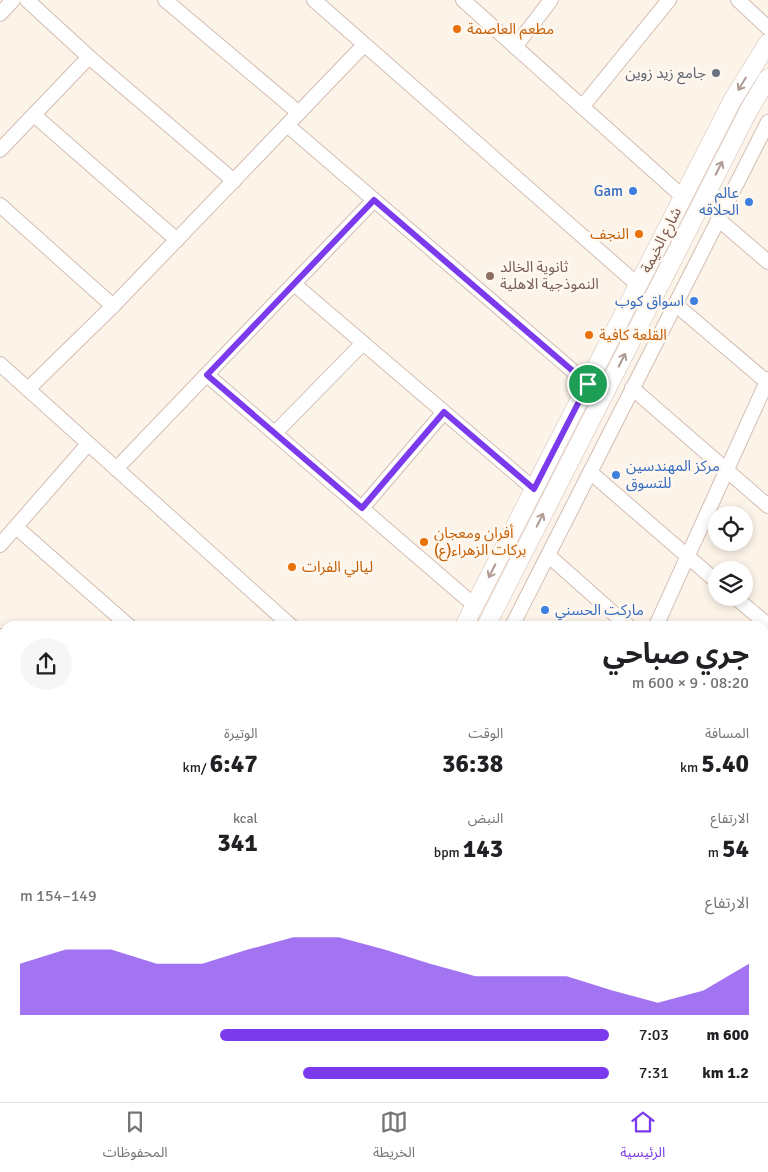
<!DOCTYPE html>
<html lang="ar">
<meta charset="utf-8">
<style>
body{margin:0;font-family:Signika,"Noto Sans Arabic",sans-serif;background:#f6f6f6;color:#202124;direction:rtl;height:100vh;display:flex;flex-direction:column;font-size:19px;white-space:nowrap}
*{box-sizing:border-box;margin:0}
p{font-size:16px;color:#757577}
.icon{flex:none;width:28px;height:28px;fill:none;stroke:currentColor;stroke-width:2;stroke-linecap:round;stroke-linejoin:round}
.map{position:relative;flex:1;overflow:hidden;direction:ltr}
.sheet{position:absolute;left:0px;top:621px;width:769px;height:481px;display:flex;flex-direction:column;background:#fff;border-radius:15px 15px 0 0;box-shadow:0 2px 8px #0003;direction:rtl}
.sheet>*{flex:none}
.fabs{position:absolute;left:708px;top:506px;display:grid;gap:10px}
.fabs a{display:grid;place-items:center;width:45px;height:45px;border-radius:50%;background:#fff;box-shadow:0 2px 8px #0003;font-size:25px}
.pin{position:absolute;display:grid;place-items:center;width:42px;height:42px;color:#fff;margin:-21px;border:2px solid #fff;border-radius:50%;box-shadow:0 1px 5px #0007}
.round{display:grid;place-items:center;flex:none;width:52px;height:52px;border-radius:26px;background:#f6f6f6}
.overview{display:flex;align-items:center;justify-content:space-between;height:85px;padding:0 20px}
h1{font-size:28px;font-weight:700;line-height:38px}
.figures{display:grid;grid-template-columns:repeat(3,1fr);gap:8px;height:85px;padding:5px 20px}
.figures div{display:grid;align-content:center}
.figures b{font-size:25px;font-weight:700}
.figures small{font-size:14px;font-weight:400}
.figures p{font-size:14px}
.chart{height:140px;padding:10px 20px}
.chart p{display:flex;justify-content:space-between}
.chart svg{width:100%;height:90px;margin-top:5px;fill:#7c3aed;opacity:.7}
ul{padding:0 20px;list-style:none;font-size:16px}
li{display:grid;grid-template-columns:80px 60px 1fr;align-items:center;height:38px}
li i{height:12px;border-radius:6px;background:#7c3aed}
.menu{display:flex;justify-content:space-around;align-items:center;height:70px;border-top:1px solid #e0e0e0;background:#fff;font-size:14px;color:#757577}
.menu a{display:grid;justify-items:center;gap:2px}
.menu .active{color:#7c3aed}
.map>svg:first-child{display:block}
</style>
<div class="map">
<svg width="768" height="1102" viewBox="0 0 768 1102">
<rect width="100%" height="100%" fill="#fdf4e9"/>
<g fill="none" stroke-linecap="round" stroke-linejoin="round">
<defs>
<g id="minor">
<path d="M27,0l62,57 145,124"/>
<path d="M165,0l134,113"/>
<path d="M314,0l324,285"/>
<path d="M463,0l220,197"/>
<path d="M738,0l30,28"/>
<path d="M0,14l13,-14"/>
<path d="M515,47l36,-47"/>
<path d="M582,107l87,-107"/>
<path d="M34,115l143,125"/>
<path d="M287,125l301,259"/>
<path d="M0,150l89,-93"/>
<path d="M0,205l113,101"/>
<path d="M718,219l50,43"/>
<path d="M294,284l240,205"/>
<path d="M675,304l93,79"/>
<path d="M0,364l291,262"/>
<path d="M207,375l267,230"/>
<path d="M632,388l136,118"/>
<path d="M28,389l85,-83 251,-261"/>
<path d="M275,433l88,-90"/>
<path d="M116,469l258,-269"/>
<path d="M590,472l126,109"/>
<path d="M362,508l82,-96"/>
<path d="M16,527l113,99"/>
<path d="M0,545l88,-101"/>
<path d="M549,556l79,70"/>
<path d="M736,598l32,27"/>
<path d="M512,626l256,-504"/>
<path d="M656,626l112,-247"/>
<path d="M0,636l5,4"/>
<path d="M0,737l5,5"/>
<path d="M764,743l4,4"/>
<path d="M764,775l4,-4"/>
<path d="M764,869l4,4"/>
<path d="M764,1000l4,4"/>
<path d="M93,1098l9,4"/>
<path d="M369,1098l5,4"/>
<path d="M506,1098l5,4"/>
<path d="M640,1098l5,4"/>
<path d="M731,1098l5,4"/>
<path d="M82,1102l2,-4"/>
<path d="M194,1102l2,-4"/>
<path d="M270,1102l3,-4"/>
<path d="M424,1102l2,-4"/>
<path d="M558,1102l4,-4"/>
<path d="M679,1102l4,-4"/>
</g>
<g id="tertiary">
<path d="M464,626l269,-527 35,-56"/>
<path d="M486,626l264,-518 18,-30"/>
<path d="M218,1102l2,-4"/>
<path d="M244,1102l2,-4"/>
</g>
</defs>
<use href="#minor" stroke="#d3bcb1" stroke-width="16"/>
<use href="#tertiary" stroke="#d3bcb1" stroke-width="19"/>
<use href="#minor" stroke="#fff" stroke-width="14"/>
<use href="#tertiary" stroke="#fff" stroke-width="18"/>
</g>
<defs><path id="oneway-shaft" d="M-6 0H5M1.5-3L5.5 0L1.5 3" fill="none" stroke-width="1.6" stroke-linecap="round" stroke-linejoin="round" transform="scale(1.25)"/></defs>
<g stroke="#af9a94">
<use href="#oneway-shaft" transform="translate(742 84) rotate(121)"/>
<use href="#oneway-shaft" transform="translate(719 168) rotate(-63)"/>
<use href="#oneway-shaft" transform="translate(622 360) rotate(-63)"/>
<use href="#oneway-shaft" transform="translate(540 520) rotate(-63)"/>
<use href="#oneway-shaft" transform="translate(492 571) rotate(117)"/>
</g>
<g fill="none" stroke-linecap="round" stroke-linejoin="round">
<defs>
<path id="route" d="M374,200l214,184 -54,105 -90,-77 -82,96 -155,-133z"/>
</defs>
<use href="#route" stroke="#fff" stroke-width="10"/>
<use href="#route" stroke="#7c3aed" stroke-width="6"/>
</g>
<g fill="#e8710a" stroke="#fff8f0" stroke-width="2">
<circle cx="457" cy="29" r="5"/>
<circle cx="639" cy="234" r="5"/>
<circle cx="589" cy="335" r="5"/>
<circle cx="424" cy="542" r="5"/>
<circle cx="292" cy="567" r="5"/>
</g>
<circle fill="#6b7280" stroke="#fff8f0" stroke-width="2" cx="716" cy="73" r="5"/>
<g fill="#3f7fe0" stroke="#fff8f0" stroke-width="2">
<circle cx="633" cy="191" r="5"/>
<circle cx="749" cy="202" r="5"/>
<circle cx="694" cy="301" r="5"/>
<circle cx="616" cy="475" r="5"/>
<circle cx="545" cy="610" r="5"/>
</g>
<circle fill="#8d6e63" stroke="#fff8f0" stroke-width="2" cx="490" cy="276" r="5"/>
<g text-anchor="middle" stroke-width="5" stroke-linejoin="round" paint-order="stroke">
<g font-size="15" fill="#c56008" stroke="#fff8f0" text-anchor="start">
<text x="467" y="34">مطعم العاصمة</text>
<text x="629" y="239" text-anchor="end">النجف</text>
<text x="599" y="340">القلعة كافية</text>
<text x="434" y="538">أفران ومعجان<tspan x="434" dy="17">بركات الزهراء(ع)</tspan></text>
<text x="302" y="572">ليالي الفرات</text>
</g>
<g font-size="15" fill="#5b616d" stroke="#fff8f0" text-anchor="end">
<text x="706" y="78">جامع زيد زوين</text>
</g>
<g font-size="15" fill="#366cbe" stroke="#fff8f0" text-anchor="end">
<text x="623" y="196">Gam</text>
<text x="739" y="198">عالم<tspan x="739" dy="17">الحلاقه</tspan></text>
<text x="684" y="306">اسواق كوب</text>
<text x="626" y="471" text-anchor="start">مركز المهندسين<tspan x="626" dy="17">للتسوق</tspan></text>
<text x="555" y="615" text-anchor="start">ماركت الحسني</text>
</g>
<g font-size="15" fill="#79574c" stroke="#fff8f0">
<text transform="translate(661 240) rotate(-63)" y="5">شارع الخيمة</text>
</g>
<g font-size="15" fill="#785e54" stroke="#fff8f0" text-anchor="start">
<text x="500" y="272">ثانوية الخالد<tspan x="500" dy="17">النموذجية الاهلية</tspan></text>
</g>
</g>
</svg>
<div class="fabs">
<a><svg class="icon" aria-label="locate" viewBox="0 0 24 24"><circle cx="12" cy="12" r="6"/><path d="M12 2v4M12 18v4M2 12h4M18 12h4"/></svg></a>
<a><svg class="icon" aria-label="layers" viewBox="0 0 24 24"><path d="M12 4l9 5-9 5-9-5zM3 14l9 5 9-5"/></svg></a>
</div>
<div class="pin" style="left:588px;top:384px;background:#1e9e55"><svg class="icon" aria-label="arrive" viewBox="0 0 24 24"><path d="M6 21V4h12l-3 4 3 4H6"/></svg></div>
<section class="sheet">
<div class="overview"><div><h1>جري صباحي</h1><p>08:20 · 9 × 600 m</p></div><a class="round"><svg class="icon" aria-label="share" viewBox="0 0 24 24"><path d="M12 15V3M7 8l5-5 5 5M5 13v7h14v-7"/></svg></a></div>
<div class="figures">
<div><p>المسافة</p><b>5.40<small> km</small></b></div>
<div><p>الوقت</p><b>36:38</b></div>
<div><p>الوتيرة</p><b>6:47<small> /km</small></b></div>
</div>
<div class="figures">
<div><p>الارتفاع</p><b>54<small> m</small></b></div>
<div><p>النبض</p><b>143<small> bpm</small></b></div>
<div><p>kcal</p><b>341</b></div>
</div>
<div class="chart"><p><span>الارتفاع</span>149–154 m</p>
<svg viewBox="0 0 160 44" preserveAspectRatio="none"><path d="M0 44V19L10 12L20 12L30 19L40 19L50 12L60 6L70 6L80 12L90 19L100 25L110 25L120 25L130 32L140 38L150 32L160 19V44z"/></svg>
</div>
<ul>
<li><b>600 m</b>7:03<i style="width:66%"></i></li>
<li><b>1.2 km</b>7:31<i style="width:52%"></i></li>
</ul>
</section>
</div>
<nav class="menu">
<a class="active"><svg class="icon" aria-label="home" viewBox="0 0 24 24"><path d="M3 11l9-7 9 7M6 9v11h12V9"/></svg>الرئيسية</a>
<a><svg class="icon" aria-label="map" viewBox="0 0 24 24"><path d="M3 6l6-2 6 2 6-2v14l-6 2-6-2-6 2zM9 4v14M15 6v14"/></svg>الخريطة</a>
<a><svg class="icon" aria-label="saved" viewBox="0 0 24 24"><path d="M7 4h10v16l-5-4-5 4z"/></svg>المحفوظات</a>
</nav>
